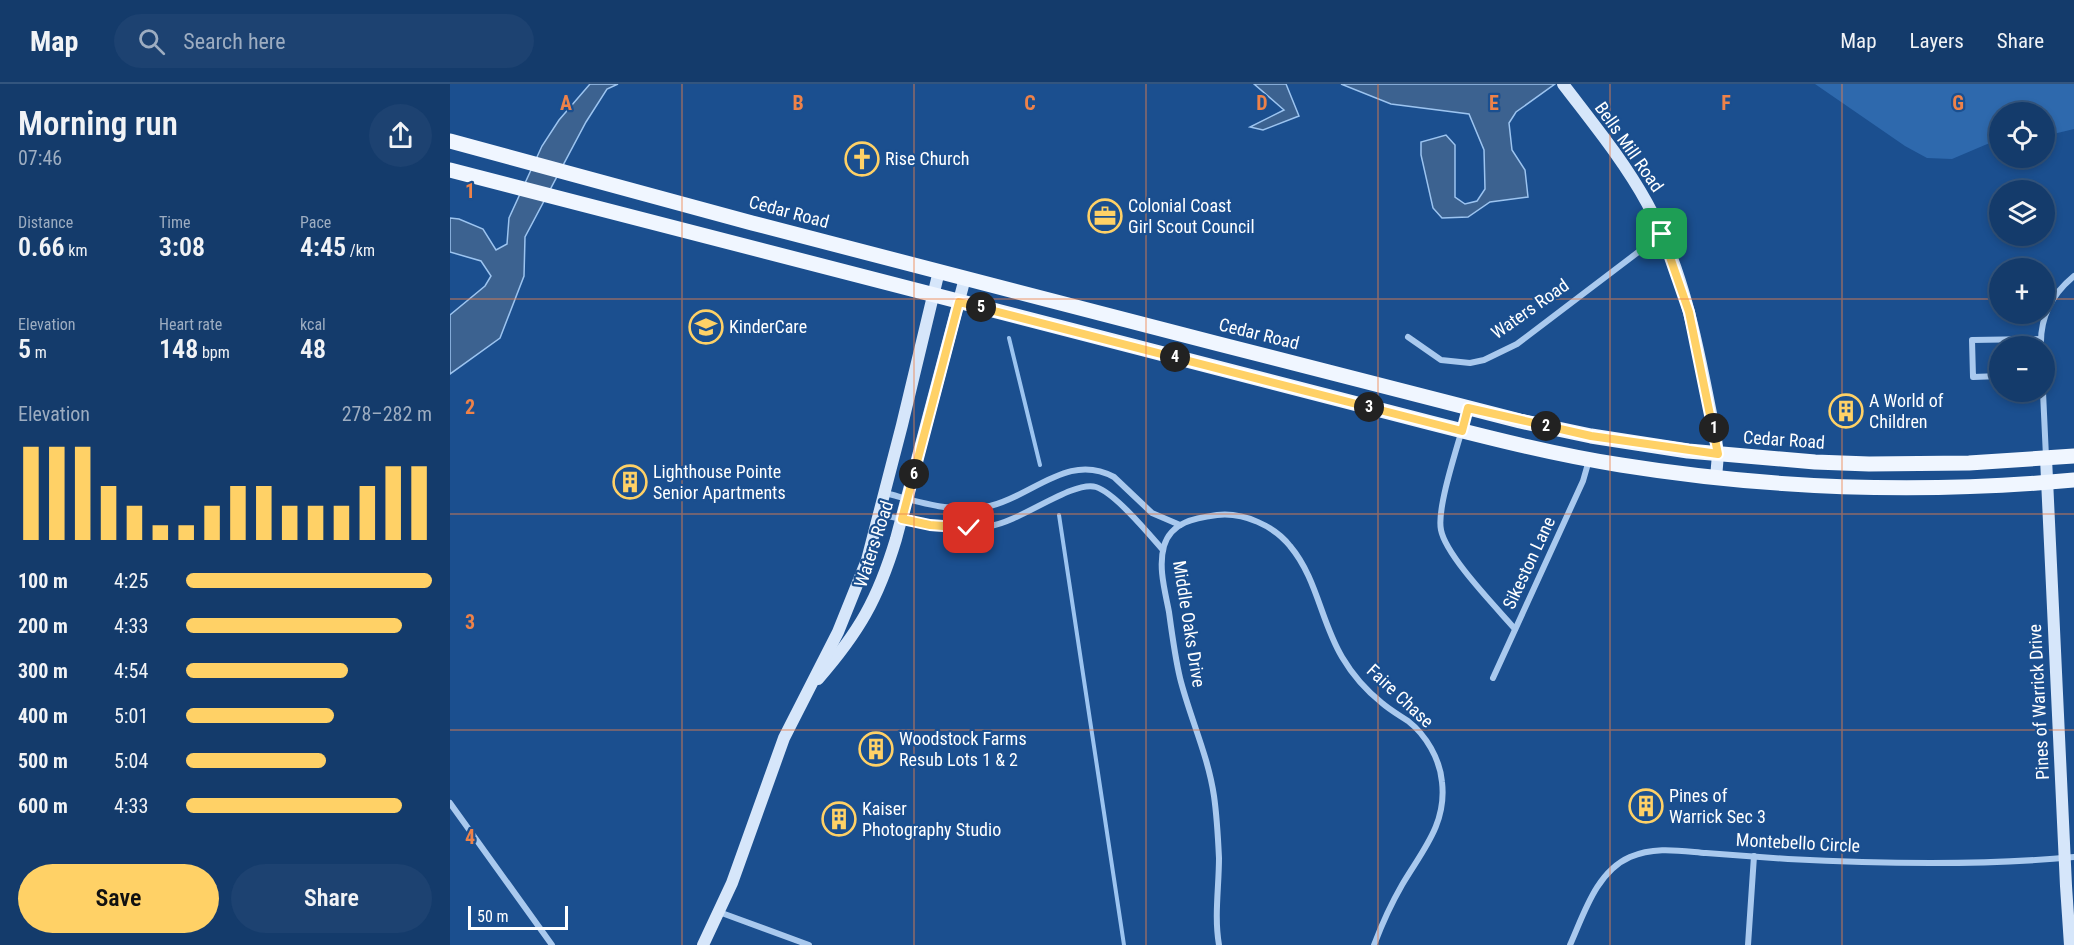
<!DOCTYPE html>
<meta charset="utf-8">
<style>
body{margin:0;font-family:"Roboto Condensed",sans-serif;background:#1d4271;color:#f1f3f6;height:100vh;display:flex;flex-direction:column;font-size:22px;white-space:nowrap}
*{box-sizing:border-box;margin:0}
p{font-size:20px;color:#9dadc1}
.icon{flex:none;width:33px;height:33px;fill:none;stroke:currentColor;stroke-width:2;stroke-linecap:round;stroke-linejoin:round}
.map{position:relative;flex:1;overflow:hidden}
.sheet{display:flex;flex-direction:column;background:#143b6b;width:450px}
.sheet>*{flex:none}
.controls{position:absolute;left:1539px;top:18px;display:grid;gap:12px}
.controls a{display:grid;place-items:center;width:66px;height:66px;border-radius:50%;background:#143b6b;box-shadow:0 3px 9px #0003,0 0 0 2px #33557e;font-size:30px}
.scale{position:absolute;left:18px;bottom:15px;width:100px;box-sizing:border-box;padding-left:6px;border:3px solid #fff;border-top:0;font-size:16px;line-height:21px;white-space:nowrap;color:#fff;-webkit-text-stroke:4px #1b4f8f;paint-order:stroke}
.pin{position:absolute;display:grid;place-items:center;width:51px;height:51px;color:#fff;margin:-26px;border-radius:12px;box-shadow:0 3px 9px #0006}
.km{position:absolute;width:30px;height:30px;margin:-15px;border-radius:50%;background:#222;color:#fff;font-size:16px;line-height:30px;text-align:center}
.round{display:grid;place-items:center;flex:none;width:63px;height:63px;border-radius:32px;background:#1d4271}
.overview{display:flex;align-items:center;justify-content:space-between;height:102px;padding:0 18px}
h1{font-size:33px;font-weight:600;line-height:45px}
.metrics{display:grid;grid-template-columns:repeat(3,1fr);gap:9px;height:102px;padding:6px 18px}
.metrics div{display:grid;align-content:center}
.metrics b{font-size:26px;font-weight:600}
.metrics small{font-size:16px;font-weight:400}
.metrics p{font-size:16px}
.chart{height:168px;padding:12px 18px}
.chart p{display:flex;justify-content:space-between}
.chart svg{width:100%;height:108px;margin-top:6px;stroke:#ffd166;stroke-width:6}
.cta{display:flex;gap:12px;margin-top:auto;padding:12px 18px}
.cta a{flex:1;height:69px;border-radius:36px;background:#ffd166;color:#111;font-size:24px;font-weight:600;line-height:69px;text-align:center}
.cta a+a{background:#1d4271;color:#f1f3f6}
ul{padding:0 18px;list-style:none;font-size:20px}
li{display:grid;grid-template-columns:96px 72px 1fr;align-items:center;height:45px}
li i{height:15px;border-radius:8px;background:#ffd166}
header{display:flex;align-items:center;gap:36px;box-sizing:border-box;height:84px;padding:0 30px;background:#143b6b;border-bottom:2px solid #33557e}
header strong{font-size:28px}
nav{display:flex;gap:33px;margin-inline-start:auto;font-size:21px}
.search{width:420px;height:54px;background:#1d4271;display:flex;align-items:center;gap:15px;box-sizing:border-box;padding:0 21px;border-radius:33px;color:#9dadc1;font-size:22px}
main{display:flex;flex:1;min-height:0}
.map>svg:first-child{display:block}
</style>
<header>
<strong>Map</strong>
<div class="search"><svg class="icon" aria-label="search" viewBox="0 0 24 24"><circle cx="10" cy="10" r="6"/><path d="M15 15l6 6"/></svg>Search here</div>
<nav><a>Map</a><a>Layers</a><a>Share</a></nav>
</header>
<main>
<section class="sheet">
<div class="overview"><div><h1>Morning run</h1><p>07:46</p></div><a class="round"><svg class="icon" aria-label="share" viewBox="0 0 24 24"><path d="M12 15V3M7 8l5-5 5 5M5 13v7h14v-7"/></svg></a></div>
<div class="metrics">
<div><p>Distance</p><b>0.66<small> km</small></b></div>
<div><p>Time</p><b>3:08</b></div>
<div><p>Pace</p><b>4:45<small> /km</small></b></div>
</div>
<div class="metrics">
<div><p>Elevation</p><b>5<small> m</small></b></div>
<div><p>Heart rate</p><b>148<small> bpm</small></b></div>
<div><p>kcal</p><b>48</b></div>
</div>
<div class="chart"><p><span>Elevation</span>278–282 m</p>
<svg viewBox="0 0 160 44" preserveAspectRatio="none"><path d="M5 44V6M15 44V6M25 44V6M35 44V22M45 44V30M55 44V38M65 44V38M75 44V30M85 44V22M95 44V22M105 44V30M115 44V30M125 44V30M135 44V22M145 44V14M155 44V14"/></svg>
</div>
<ul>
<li><b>100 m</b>4:25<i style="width:100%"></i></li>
<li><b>200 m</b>4:33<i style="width:88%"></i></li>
<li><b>300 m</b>4:54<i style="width:66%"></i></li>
<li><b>400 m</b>5:01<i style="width:60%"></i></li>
<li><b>500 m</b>5:04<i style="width:57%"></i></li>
<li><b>600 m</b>4:33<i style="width:88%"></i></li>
</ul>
<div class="cta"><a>Save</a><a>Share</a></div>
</section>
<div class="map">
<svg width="1624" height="861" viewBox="0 0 1624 861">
<rect width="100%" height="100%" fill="#1b4f8f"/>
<path fill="#2e69ad" d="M1365,0h259v45l-29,7 -1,-24h-44l-1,27 -47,20 -25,-1 -22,-12z"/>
<g fill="#3c6290" stroke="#9cc4f0" stroke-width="1.5">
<path d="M140,0h28l-11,5 -21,33 -61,115 -1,39 -24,62 -50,36v-59l35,-29 6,-10 -10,-15 -31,-9v-34l9,1 24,10 13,21 11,-6 2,-26 33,-72 17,-26z"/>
<path d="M804,0h32l13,32 -36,14 -13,-3 34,-17z"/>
<path d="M891,0h214l-39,28 -7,11 3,27 13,20 3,27 -38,5 -22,15 -26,1 -9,-10 -12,-53v-13l25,-7 9,10v52l10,7 12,-3 8,-12 -1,-39 -15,-36 -78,-10z"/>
</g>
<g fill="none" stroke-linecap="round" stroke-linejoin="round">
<g stroke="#9cc4f0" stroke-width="4">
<path d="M559,254l31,127"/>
<path d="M609,431l65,430"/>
</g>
<g stroke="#a9c9ee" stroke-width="6">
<path d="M958,253l33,23 29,3 14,-3 33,-16 145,-110"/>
<path d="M1591,262c-1,-28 11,-52 33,-70"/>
<path d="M1550,292l-27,1 -1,-37 69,-1"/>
<path d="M1593,308l3,65"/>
<path d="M1018,325c-7,27 -32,98 -27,121 5,26 55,77 74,99"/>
<path d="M435,409c35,9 69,21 105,13 43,-10 78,-54 124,-29l38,36 28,12"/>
<path d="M430,430c37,9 72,18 110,12 30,-4 83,-46 106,-39 19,6 53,47 67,63"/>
<path d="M1043,594l90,-197 6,-21"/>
<path d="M0,719l102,142"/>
<path d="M269,828l90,33"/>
<path d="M769,861c-5,-29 0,-58 0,-87 -1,-21 -2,-41 -5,-62 -6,-41 -24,-78 -34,-118 -5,-21 -8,-44 -11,-66 -4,-21 -11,-45 -5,-66 7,-24 31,-28 53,-31 27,-3 57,11 73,31 27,32 31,76 52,111 10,17 25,34 40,46 8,7 17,12 26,18 18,14 32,38 34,61 5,42 -20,69 -40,103 -11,19 -20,39 -28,60"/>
<path d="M1120,861c14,-31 26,-73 60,-88 25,-11 51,-6 76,-4 28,2 55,4 82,6 95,5 192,7 286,-2"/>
<path d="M1298,861l6,-89"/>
</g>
<g stroke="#d6e6fa" stroke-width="12">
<path d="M1113,0c29,38 61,77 84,119 40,72 53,156 69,236l2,15 -2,24"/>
<path d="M1596,374l20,428 4,59"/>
<path d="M368,595c41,-47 60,-80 78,-140l69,-261"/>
<path d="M253,861l29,-62 52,-145 54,-106 29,-72 35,-135 37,-154"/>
</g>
<g stroke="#f0f6ff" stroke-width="15">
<path d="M0,57l302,82 463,120 305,78 71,15 97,15 127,11 54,2 100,-1 105,-7"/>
<path d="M0,86l981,253c63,16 126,32 190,42 150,24 302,29 453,15"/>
</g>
</g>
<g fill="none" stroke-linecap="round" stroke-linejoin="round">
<defs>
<path id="route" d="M519,444l-39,-3 -28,-6 57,-217 503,129 6,-23 123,28 127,18 -29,-142 -27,-78"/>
</defs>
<use href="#route" stroke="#fff" stroke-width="12"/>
<use href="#route" stroke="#ffd166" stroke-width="8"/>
</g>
<path fill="none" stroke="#ee8249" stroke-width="1.5" stroke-opacity="0.55" d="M232,0v861M464,0v861M696,0v861M928,0v861M1160,0v861M1392,0v861M0,215h1550M1594,215h30M0,430h1624M0,646h1624"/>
<defs>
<symbol id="church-ring" viewBox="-11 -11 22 22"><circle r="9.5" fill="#1b4f8f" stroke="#ffd166" stroke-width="1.5"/><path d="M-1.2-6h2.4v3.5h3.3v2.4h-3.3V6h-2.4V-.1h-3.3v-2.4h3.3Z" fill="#ffd166"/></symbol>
<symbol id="office-ring" viewBox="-11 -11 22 22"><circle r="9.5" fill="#1b4f8f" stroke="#ffd166" stroke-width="1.5"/><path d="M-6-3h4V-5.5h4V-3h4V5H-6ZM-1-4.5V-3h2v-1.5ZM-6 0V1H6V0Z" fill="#ffd166"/></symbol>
<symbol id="school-ring" viewBox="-11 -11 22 22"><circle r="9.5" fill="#1b4f8f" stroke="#ffd166" stroke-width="1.5"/><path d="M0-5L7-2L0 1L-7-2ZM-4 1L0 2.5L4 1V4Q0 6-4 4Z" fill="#ffd166"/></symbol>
<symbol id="building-ring" viewBox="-11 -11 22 22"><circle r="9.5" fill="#1b4f8f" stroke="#ffd166" stroke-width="1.5"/><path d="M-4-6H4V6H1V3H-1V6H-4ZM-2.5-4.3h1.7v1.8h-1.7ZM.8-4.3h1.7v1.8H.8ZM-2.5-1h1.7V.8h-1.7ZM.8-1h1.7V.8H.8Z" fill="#ffd166"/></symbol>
</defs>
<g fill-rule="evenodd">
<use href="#church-ring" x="393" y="56" width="38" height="38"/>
<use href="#office-ring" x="636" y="113" width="38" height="38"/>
<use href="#school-ring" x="237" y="224" width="38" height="38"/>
<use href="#building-ring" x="1377" y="308" width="38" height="38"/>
<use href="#building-ring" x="161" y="379" width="38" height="38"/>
<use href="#building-ring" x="407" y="646" width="38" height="38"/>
<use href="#building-ring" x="1177" y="703" width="38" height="38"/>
<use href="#building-ring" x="370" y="716" width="38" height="38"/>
</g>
<g text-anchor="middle" stroke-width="4.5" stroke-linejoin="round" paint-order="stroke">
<g font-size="18" fill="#fff" stroke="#1b4f8f">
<text transform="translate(1179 63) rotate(55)" y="6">Bells Mill Road</text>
<text transform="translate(339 128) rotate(15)" y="6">Cedar Road</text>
<text transform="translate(1080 225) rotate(-35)" y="6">Waters Road</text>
<text transform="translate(809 250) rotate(14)" y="6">Cedar Road</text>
<text transform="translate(1334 356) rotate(4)" y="6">Cedar Road</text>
<text transform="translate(424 460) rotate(-72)" y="6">Waters Road</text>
<text transform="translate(1079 479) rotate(-65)" y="6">Sikeston Lane</text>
<text transform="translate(739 540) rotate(81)" y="6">Middle Oaks Drive</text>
<text transform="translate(950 612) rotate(43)" y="6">Faire Chase</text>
<text transform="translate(1589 618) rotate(-93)" y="6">Pines of Warrick Drive</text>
<text transform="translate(1348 759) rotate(3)" y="6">Montebello Circle</text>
</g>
<g font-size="18" fill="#fff" stroke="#1b4f8f" text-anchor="start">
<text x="435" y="81">Rise Church</text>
<text x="678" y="128">Colonial Coast<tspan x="678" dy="21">Girl Scout Council</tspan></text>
<text x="279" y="249">KinderCare</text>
<text x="1419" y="323">A World of<tspan x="1419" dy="21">Children</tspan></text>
<text x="203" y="394">Lighthouse Pointe<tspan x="203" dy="21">Senior Apartments</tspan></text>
<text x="449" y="661">Woodstock Farms<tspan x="449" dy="21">Resub Lots 1 &amp; 2</tspan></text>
<text x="1219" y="718">Pines of<tspan x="1219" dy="21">Warrick Sec 3</tspan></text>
<text x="412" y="731">Kaiser<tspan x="412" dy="21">Photography Studio</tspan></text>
</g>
</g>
<g font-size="20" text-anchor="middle" font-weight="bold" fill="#ee8249" stroke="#1b4f8f" stroke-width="4.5" stroke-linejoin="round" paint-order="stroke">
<text x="116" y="26">A</text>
<text x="348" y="26">B</text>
<text x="580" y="26">C</text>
<text x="812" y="26">D</text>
<text x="1044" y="26">E</text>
<text x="1276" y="26">F</text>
<text x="1508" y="26">G</text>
<text x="20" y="114">1</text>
<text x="20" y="330">2</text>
<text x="20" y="545">3</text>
<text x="20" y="760">4</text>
</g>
</svg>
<div class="controls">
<a><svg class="icon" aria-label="locate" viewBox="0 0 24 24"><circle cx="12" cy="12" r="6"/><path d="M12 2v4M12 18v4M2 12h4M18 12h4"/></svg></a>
<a><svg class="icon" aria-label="layers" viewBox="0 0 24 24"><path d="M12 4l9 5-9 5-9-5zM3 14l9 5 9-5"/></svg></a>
<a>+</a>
<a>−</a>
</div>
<div class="scale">50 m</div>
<div class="pin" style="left:1212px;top:150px;background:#1e9e55"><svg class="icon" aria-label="arrive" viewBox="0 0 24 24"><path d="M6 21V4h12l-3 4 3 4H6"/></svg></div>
<div class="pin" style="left:519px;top:444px;background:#d93025"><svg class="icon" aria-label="check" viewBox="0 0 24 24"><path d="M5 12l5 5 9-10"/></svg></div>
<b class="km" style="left:1264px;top:344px">1</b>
<b class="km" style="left:1096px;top:342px">2</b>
<b class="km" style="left:919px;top:323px">3</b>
<b class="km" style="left:725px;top:273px">4</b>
<b class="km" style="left:531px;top:223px">5</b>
<b class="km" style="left:464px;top:390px">6</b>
</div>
</main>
